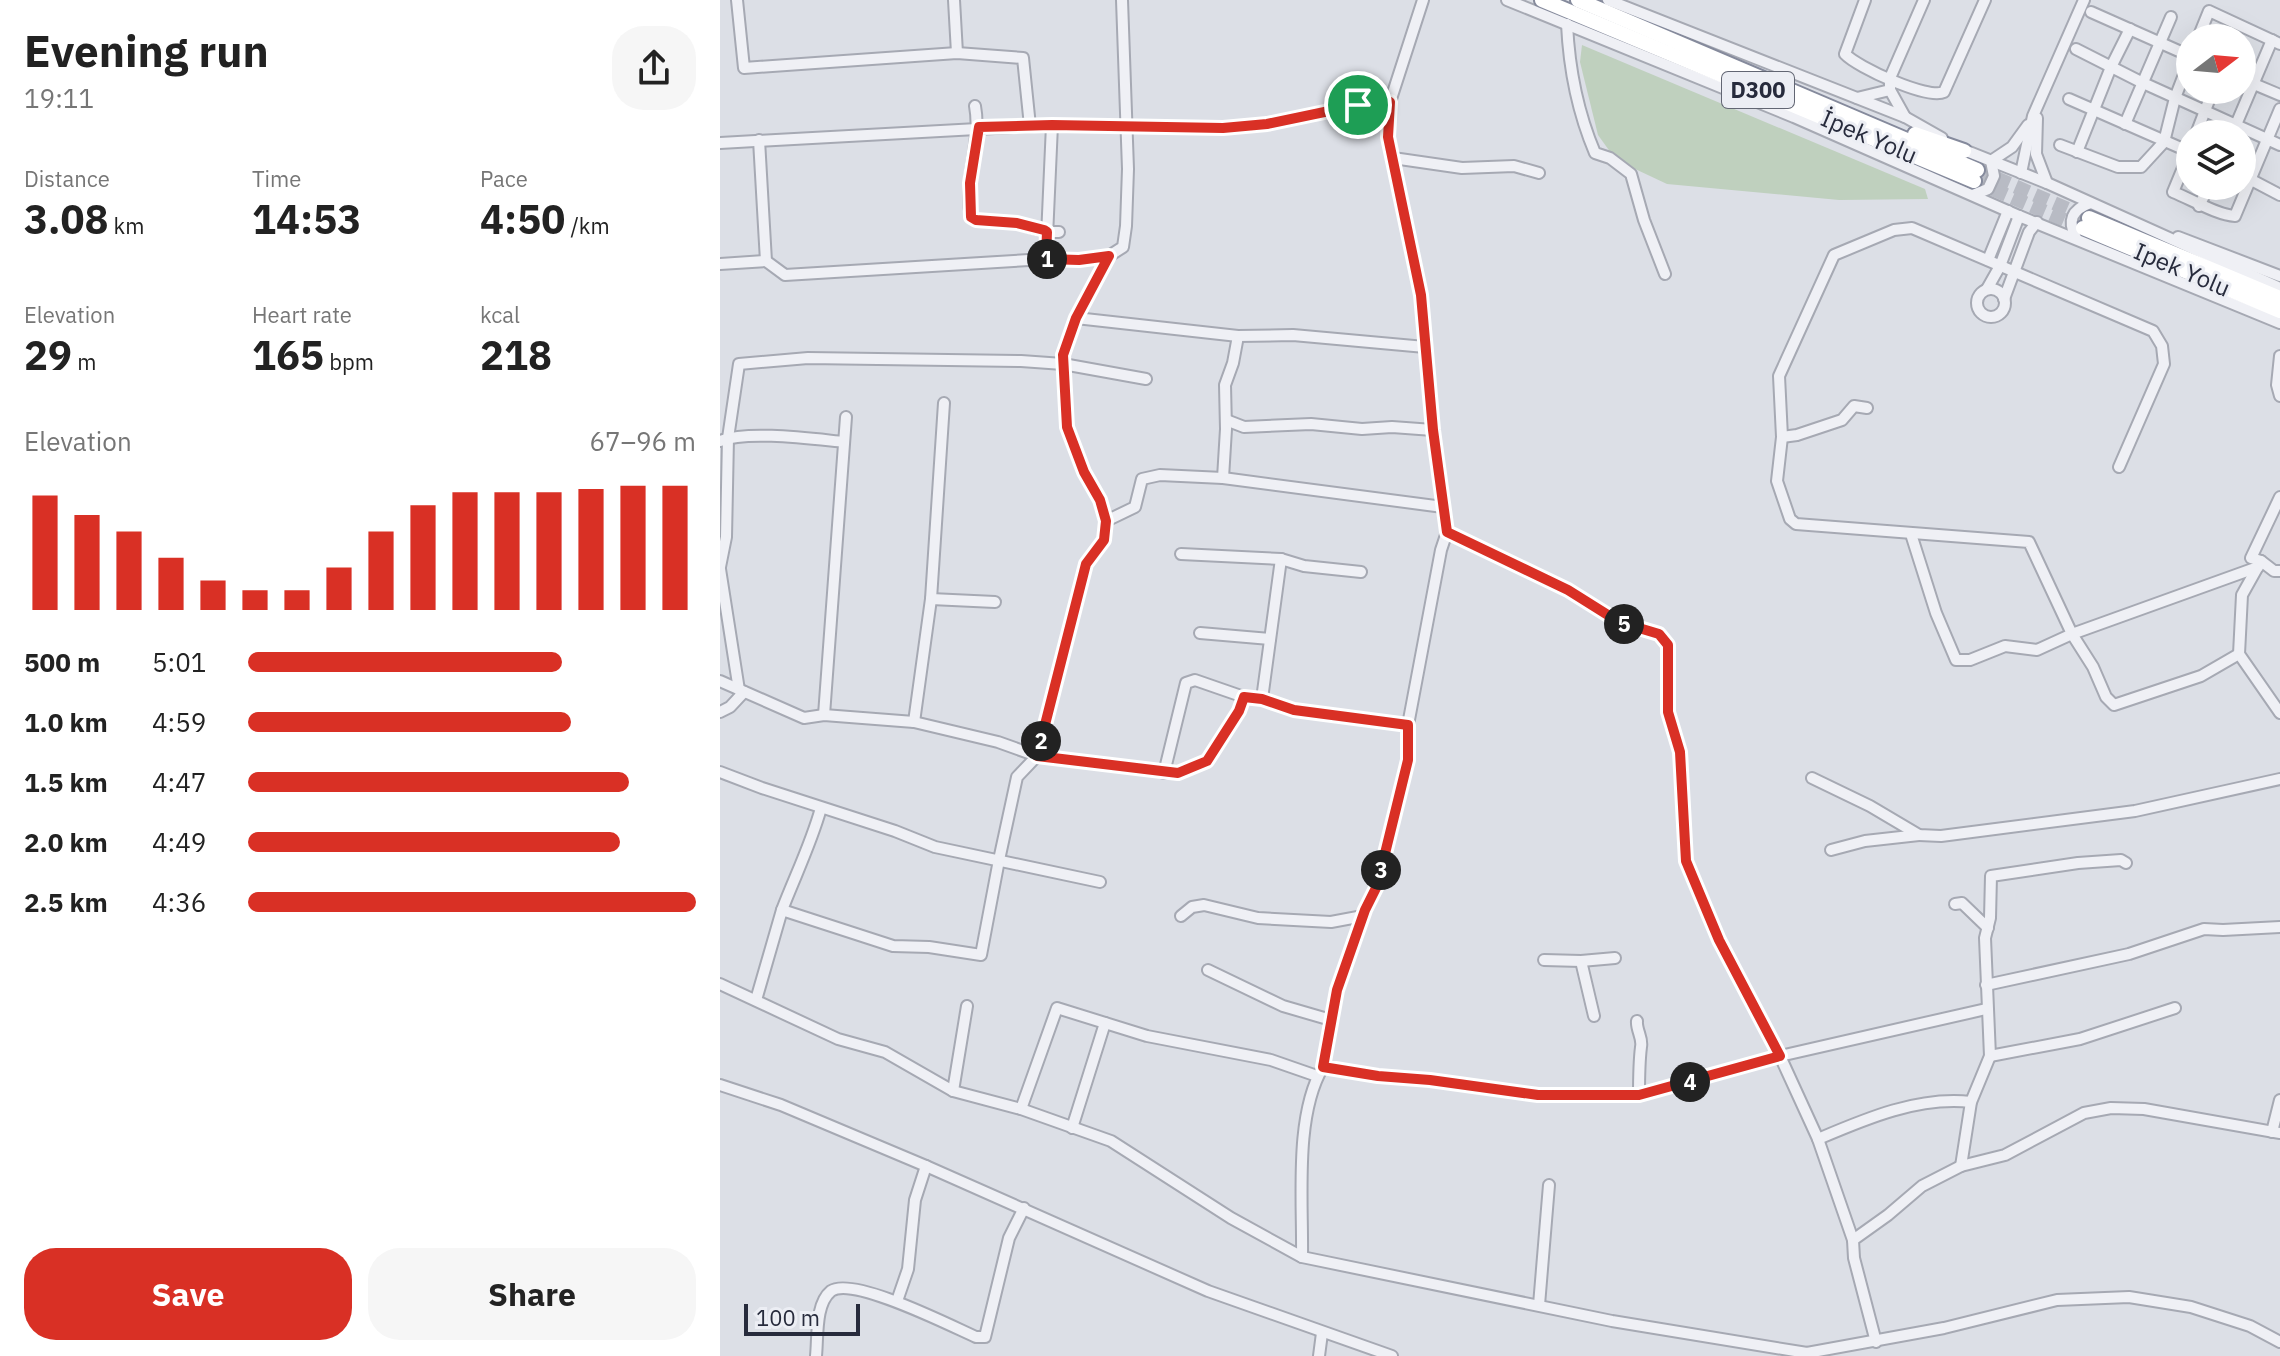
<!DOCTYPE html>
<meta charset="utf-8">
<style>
body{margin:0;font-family:"IBM Plex Sans",sans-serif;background:#f6f6f6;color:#222;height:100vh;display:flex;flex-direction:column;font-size:30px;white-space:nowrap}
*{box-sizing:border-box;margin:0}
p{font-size:26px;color:#767676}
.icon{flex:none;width:44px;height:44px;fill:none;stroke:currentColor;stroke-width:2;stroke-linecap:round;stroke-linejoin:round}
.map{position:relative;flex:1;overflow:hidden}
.sheet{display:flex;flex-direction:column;background:#fff;width:720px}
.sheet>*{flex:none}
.needle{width:52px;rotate:74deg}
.fabs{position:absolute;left:1456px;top:24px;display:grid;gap:16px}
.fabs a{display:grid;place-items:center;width:80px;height:80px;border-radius:50%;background:#fff;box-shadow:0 8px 32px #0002;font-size:40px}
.scale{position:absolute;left:24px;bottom:20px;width:116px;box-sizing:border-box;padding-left:8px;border:4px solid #272b3c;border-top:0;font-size:22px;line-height:28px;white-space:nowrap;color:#272b3c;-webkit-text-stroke:6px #eceef4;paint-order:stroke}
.pin{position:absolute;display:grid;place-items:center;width:68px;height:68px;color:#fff;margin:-34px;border:4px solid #fff;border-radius:50%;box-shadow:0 2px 8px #0007}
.km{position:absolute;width:40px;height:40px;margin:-20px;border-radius:50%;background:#222;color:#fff;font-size:22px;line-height:40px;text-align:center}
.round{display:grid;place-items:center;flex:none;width:84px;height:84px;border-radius:32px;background:#f6f6f6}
.summary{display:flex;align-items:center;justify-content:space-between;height:136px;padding:0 24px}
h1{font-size:44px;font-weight:800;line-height:60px}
.metrics{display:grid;grid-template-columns:repeat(3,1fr);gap:12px;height:136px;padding:8px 24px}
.metrics div{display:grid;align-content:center}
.metrics b{font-size:40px;font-weight:800}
.metrics small{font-size:22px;font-weight:400}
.metrics p{font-size:22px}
.chart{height:224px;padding:16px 24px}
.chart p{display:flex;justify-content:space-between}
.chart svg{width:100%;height:144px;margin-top:8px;stroke:#d93025;stroke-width:6}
.cta{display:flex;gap:16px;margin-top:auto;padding:16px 24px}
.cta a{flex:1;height:92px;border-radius:32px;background:#d93025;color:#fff;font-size:32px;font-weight:800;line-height:92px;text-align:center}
.cta a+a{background:#f6f6f6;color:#222}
ul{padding:0 24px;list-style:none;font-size:26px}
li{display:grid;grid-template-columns:128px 96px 1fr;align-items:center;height:60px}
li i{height:20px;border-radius:10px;background:#d93025}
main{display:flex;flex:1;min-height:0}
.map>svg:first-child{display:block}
</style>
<main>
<section class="sheet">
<div class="summary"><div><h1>Evening run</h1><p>19:11</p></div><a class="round"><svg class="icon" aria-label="share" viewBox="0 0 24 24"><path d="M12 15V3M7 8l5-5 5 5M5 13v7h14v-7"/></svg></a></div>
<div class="metrics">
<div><p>Distance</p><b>3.08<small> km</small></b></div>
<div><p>Time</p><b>14:53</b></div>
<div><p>Pace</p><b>4:50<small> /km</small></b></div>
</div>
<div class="metrics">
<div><p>Elevation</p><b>29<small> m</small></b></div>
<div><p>Heart rate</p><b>165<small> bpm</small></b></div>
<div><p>kcal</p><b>218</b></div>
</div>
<div class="chart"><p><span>Elevation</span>67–96 m</p>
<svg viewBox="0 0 160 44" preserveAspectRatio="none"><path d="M5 44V9M15 44V15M25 44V20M35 44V28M45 44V35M55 44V38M65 44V38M75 44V31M85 44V20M95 44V12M105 44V8M115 44V8M125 44V8M135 44V7M145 44V6M155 44V6"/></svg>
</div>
<ul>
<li><b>500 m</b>5:01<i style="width:70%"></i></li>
<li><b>1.0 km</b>4:59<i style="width:72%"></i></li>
<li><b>1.5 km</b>4:47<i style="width:85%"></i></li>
<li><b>2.0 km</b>4:49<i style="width:83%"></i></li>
<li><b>2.5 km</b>4:36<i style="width:100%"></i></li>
</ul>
<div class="cta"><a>Save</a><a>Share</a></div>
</section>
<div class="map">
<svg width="1560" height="1356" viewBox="0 0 1560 1356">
<rect width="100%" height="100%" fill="#dcdfe6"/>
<path fill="#bfd0be" d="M862,45l343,144 3,10 -89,1 -172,-16 -51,-24 -18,-25 -18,-73z"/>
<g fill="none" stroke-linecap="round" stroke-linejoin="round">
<g stroke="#b8bbc4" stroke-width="14" stroke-dasharray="14 7" stroke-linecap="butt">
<path d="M1257,170l112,48"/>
<path d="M1254,181l109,47"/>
</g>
<defs>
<g id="minor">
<path d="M17,0l7,68 213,-15 66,5 7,68"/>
<path d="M234,0l3,53"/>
<path d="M787,0l287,117 225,99 261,107"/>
<path d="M888,0l297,117 37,21"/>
<path d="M1145,0l-20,54c12,13 83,46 99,38l41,-92"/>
<path d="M1371,12l99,44"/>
<path d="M847,24c2,43 11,89 28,129l15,5 21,16 13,46 21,54"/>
<path d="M1478,38l11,-27 71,33"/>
<path d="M1356,49l65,33 139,63"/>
<path d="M1522,79l38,16"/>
<path d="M1170,90v-12l34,-78"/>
<path d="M1137,98l33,-8 15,27"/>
<path d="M1349,99l121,53"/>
<path d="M255,106c7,37 -12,73 -4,111l5,3 41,3 30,9h12"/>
<path d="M1317,118l-1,36 11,29"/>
<path d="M1405,124l46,-107"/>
<path d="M1476,134l17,-44"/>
<path d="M1512,134l40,-94"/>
<path d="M39,140l7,121 19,14 261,-16 33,1 30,-4"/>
<path d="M0,143l332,-18 171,3 44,-4 91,-19 32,-3"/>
<path d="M1340,145l58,22h23l23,-25 11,-44 15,-39"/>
<path d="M1239,148l88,35 233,105"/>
<path d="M1470,151l-17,41c18,7 44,23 62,24l45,-107"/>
<path d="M1357,152l34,-85 19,-38"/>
<path d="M673,158l69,10 52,-2 25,7"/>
<path d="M1301,173l12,-57 51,-116"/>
<path d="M1522,175l38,20"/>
<path d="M1253,195l15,-6 6,-13 -3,-15 21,-14 16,-22"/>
<path d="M1479,206l10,-20"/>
<path d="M1458,237l102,39"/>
<path d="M1356,238c-9,-18 -4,-28 14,-35"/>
<path d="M326,259l6,-134"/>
<path d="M1268,260l20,-49"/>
<path d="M0,264l46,-3"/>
<circle cx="1271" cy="303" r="14"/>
<path d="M1267,289l13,-23 19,-50"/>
<path d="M1284,299l25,-67 8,-10"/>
<path d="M356,318l162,18 55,-1 132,12"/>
<path d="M1560,356l-3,29 3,11"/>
<path d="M506,420l18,7 67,-3 51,5 30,-2 41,3"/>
<path d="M1062,437l15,-2 45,-15 12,-14 13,2"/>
<path d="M0,441c27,-11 93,-2 124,1"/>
<path d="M1399,467l45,-103 -2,-18 -9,-15 -241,-103 -18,2 -60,25 -55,121 3,61 -5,44 13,38 6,5 233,18 43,92 21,33 13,30 8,8 87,-29 38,-22"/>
<path d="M503,478l3,-49 -1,-44 8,-22 5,-27"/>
<path d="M1560,497l-29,61 10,3 -19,34 -3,59 41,59"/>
<path d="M386,521l29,-14 7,-28 18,-4 63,3 220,29"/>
<path d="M727,532l121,58 51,32 40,12 9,11v67l12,40 6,109 33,79 61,116 38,83 35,101"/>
<path d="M1191,534l25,79 20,47h14l35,-14 32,4 35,-16 186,-67"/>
<path d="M461,554l100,5 23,7 57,6"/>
<path d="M1541,561l13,10h6"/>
<path d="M0,567l6,-30 2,-99 11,-74 69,-6 213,3 42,3 83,15"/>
<path d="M0,569l19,121"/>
<path d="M211,599l64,3"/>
<path d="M480,633l70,6"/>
<path d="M0,681l84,37 20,-3 90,7 84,20 39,14 141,17 29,-12 32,-50 5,-14 18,2 19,-140"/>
<path d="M542,699l32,11 114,15"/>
<path d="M0,712l10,-5 14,-15"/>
<path d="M104,715l22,-298"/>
<path d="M194,722l17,-123 13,-196"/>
<path d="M0,772l42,16 133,43 40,16 165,35"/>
<path d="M444,773l22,-90 9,-3 49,17"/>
<path d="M1092,778l58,28 49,29 22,1 194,-25 145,-32"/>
<path d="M1111,850l34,-9 54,-6"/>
<path d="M1235,904l7,-1 26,25"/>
<path d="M62,910c13,-34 29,-66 39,-102"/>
<path d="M461,916l11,-9 12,-2 54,13 73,4 32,-6"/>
<path d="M824,960l37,1 34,-3"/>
<path d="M861,961l13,55"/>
<path d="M488,970l75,36 48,14"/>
<path d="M0,984l118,55 47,13 68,39 68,18 90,32 120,77 71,39 310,64 195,32 137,-25 113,-28 72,-3 62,10 59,19 30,16"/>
<path d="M1266,985l143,-31 75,-25 19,1 57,-3"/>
<path d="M36,1000l26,-90 111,36 36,1 52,8 18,-95 18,-83 20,-21 49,-192 18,-24 2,-19 -6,-21 -16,-28 -17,-45 -4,-72 13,-37 33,-62 14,-9 3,-21 2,-57 -6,-169"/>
<path d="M917,1021c-1,9 6,17 4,26 -2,16 -2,32 -2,48"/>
<path d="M1270,1056l90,-17 95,-31"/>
<path d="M603,1067l55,9 52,4 108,15h101l141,-39 206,-47"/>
<path d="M0,1085l61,20 145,61 282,125 184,65"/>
<path d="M233,1091l14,-85"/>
<path d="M301,1109l36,-101 90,28 124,24 46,16"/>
<path d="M352,1128l33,-105"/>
<path d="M1552,1132l8,-32"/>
<path d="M1098,1139c47,-20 100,-43 153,-37"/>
<path d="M1241,1166l10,-64 19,-46 -5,-118 5,-20 1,-42 87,-13 43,-3 5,3"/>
<path d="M582,1257c1,-57 -8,-141 21,-190l14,-77 28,-80 12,-24 31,-126v-35l33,-175 6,-18 -14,-102 -12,-135 -33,-158 2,-35 33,-102"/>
<path d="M177,1301l11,-32 7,-69 11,-34"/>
<path d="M819,1305l10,-120"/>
<path d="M1156,1342l-22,-84 -1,-18 35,-25 34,-29 39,-20 44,-11 79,-42 27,-5 33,1 136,24"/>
<path d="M96,1356c2,-19 -1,-52 15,-65 22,-15 120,35 145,46h9l24,-99 15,-30"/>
<path d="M599,1356l3,-23"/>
</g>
<g id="highway">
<path d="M822,0l432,181"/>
<path d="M858,0l399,170"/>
<path d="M1195,134l49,17"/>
<path d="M1369,218l191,80"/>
<path d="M1363,228l197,83"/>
</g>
</defs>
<use href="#minor" stroke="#a6a9b3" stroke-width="14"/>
<use href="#highway" stroke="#858a9c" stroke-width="18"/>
<use href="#minor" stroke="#eff0f5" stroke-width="10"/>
<use href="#highway" stroke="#fff" stroke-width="14"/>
</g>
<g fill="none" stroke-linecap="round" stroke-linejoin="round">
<defs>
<path id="route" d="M670,102l-2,35 33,158 12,135 14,102 121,58 51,32 40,12 9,11v67l12,40 6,109 33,79 61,116 -141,39h-101l-108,-15 -52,-4 -55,-9 14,-77 28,-80 12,-24 31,-126v-35l-114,-15 -32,-11 -18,-2 -5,14 -32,50 -29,12 -141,-17 49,-192 18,-24 2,-19 -6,-21 -16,-28 -17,-45 -4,-72 13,-37 33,-62 -30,4 -33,-1 1,-27 -3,-2 -27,-7 -41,-3 -5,-3 -1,-34 9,-56 73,-2 171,3 44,-4 91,-19z"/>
</defs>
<use href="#route" stroke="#fff" stroke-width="16"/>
<use href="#route" stroke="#d93025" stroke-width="10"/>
</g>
<g text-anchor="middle" stroke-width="6" stroke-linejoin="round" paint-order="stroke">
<rect fill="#eceef4" stroke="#626673" stroke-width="2" x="1002" y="72" width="72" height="36" rx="6"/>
<g font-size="22" font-weight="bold" fill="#272b3c">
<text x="1038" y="98">D300</text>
</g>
<g font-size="24" fill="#272b3c" stroke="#eceef4">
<text transform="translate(1149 137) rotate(23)" y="8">İpek Yolu</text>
<text transform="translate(1462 270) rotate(23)" y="8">Ipek Yolu</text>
</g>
</g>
</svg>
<div class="fabs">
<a><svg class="needle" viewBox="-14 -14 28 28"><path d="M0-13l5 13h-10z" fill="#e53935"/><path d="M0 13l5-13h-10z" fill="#767676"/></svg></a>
<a><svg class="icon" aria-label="layers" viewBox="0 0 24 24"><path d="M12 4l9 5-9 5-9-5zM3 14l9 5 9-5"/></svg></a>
</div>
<div class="scale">100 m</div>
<div class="pin" style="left:638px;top:105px;background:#1e9e55"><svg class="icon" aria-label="arrive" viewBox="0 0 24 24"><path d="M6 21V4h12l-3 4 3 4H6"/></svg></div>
<b class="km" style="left:327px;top:259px">1</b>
<b class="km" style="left:321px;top:741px">2</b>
<b class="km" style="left:661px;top:870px">3</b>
<b class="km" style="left:970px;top:1082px">4</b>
<b class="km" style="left:904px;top:624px">5</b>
</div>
</main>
